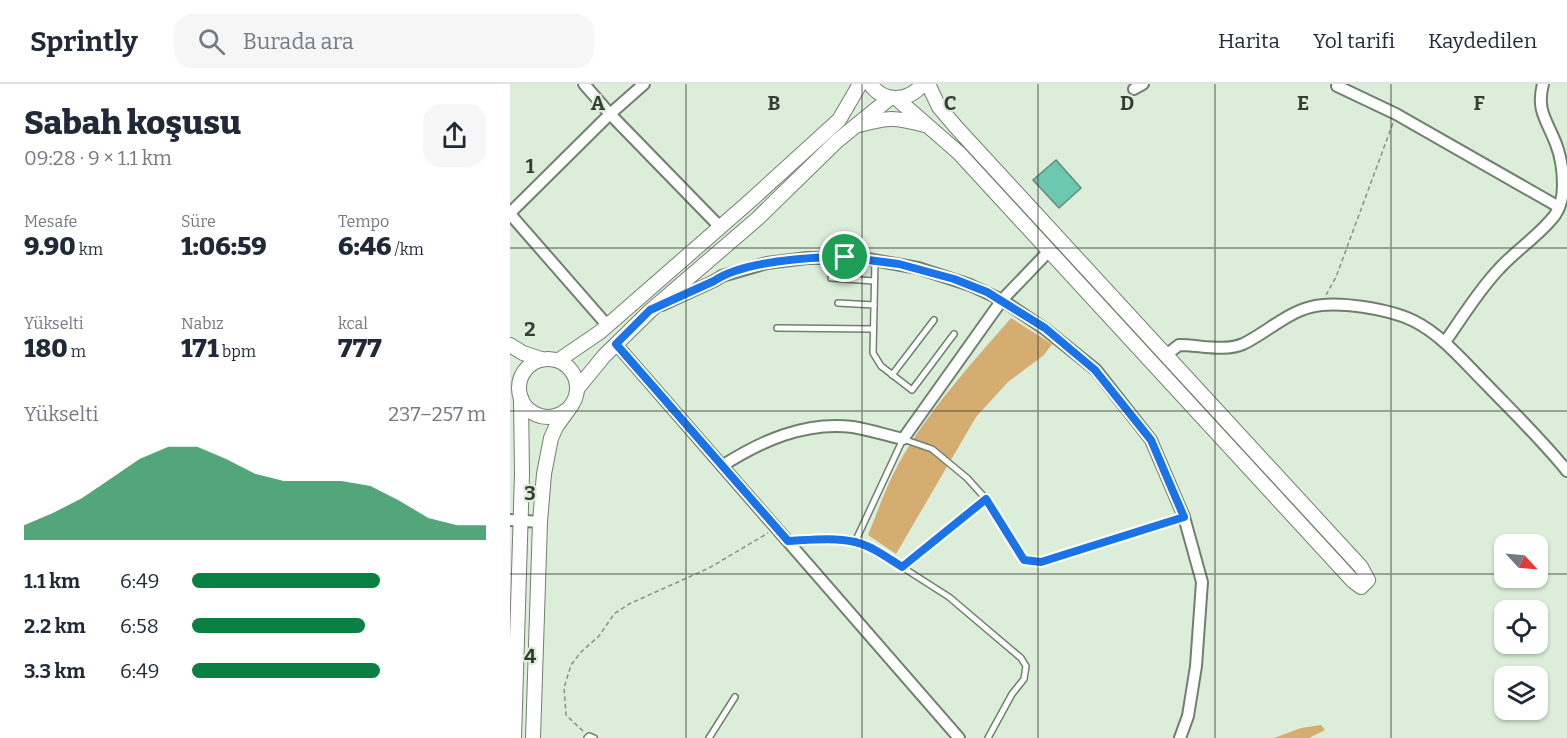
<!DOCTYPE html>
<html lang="tr">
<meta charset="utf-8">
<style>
body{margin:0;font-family:Bitter,serif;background:#f6f6f7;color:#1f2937;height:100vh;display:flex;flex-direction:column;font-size:22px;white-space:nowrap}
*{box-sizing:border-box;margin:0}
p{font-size:20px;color:#747a83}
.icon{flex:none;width:33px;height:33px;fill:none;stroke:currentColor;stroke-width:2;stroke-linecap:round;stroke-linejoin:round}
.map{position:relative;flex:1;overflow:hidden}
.details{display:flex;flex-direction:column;background:#fff;width:510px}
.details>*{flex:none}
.needle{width:39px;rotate:116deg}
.controls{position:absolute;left:984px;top:450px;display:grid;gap:12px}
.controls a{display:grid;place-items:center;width:54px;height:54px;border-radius:12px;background:#fff;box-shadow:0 2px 4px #0004;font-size:30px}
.pin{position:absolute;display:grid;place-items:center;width:51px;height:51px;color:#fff;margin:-26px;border:3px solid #fff;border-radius:50%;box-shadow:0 2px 6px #0007}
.round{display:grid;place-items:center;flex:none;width:63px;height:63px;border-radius:18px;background:#f6f6f7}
.overview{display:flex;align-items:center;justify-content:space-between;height:102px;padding:0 24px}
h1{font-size:33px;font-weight:800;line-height:45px}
.metrics{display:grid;grid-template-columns:repeat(3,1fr);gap:9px;height:102px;padding:6px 24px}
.metrics div{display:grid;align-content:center}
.metrics b{font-size:26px;font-weight:800}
.metrics small{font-size:16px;font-weight:400}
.metrics p{font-size:16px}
.chart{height:168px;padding:12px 24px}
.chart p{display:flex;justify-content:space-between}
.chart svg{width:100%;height:108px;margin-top:6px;fill:#0b8043;opacity:.7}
ul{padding:0 24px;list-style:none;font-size:20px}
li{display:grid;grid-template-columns:96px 72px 1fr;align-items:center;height:45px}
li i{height:15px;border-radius:8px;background:#0b8043}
header{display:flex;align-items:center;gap:36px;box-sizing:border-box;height:84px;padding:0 30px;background:#fff;border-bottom:2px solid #e0e1e3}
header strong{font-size:28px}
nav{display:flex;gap:33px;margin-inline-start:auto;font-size:21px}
.search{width:420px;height:54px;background:#f6f6f7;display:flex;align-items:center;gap:15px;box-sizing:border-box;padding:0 21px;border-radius:18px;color:#747a83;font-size:22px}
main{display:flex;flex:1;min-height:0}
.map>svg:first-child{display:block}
</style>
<header>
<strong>Sprintly</strong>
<div class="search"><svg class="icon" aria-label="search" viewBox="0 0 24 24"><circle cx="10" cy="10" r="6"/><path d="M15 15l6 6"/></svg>Burada ara</div>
<nav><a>Harita</a><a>Yol tarifi</a><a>Kaydedilen</a></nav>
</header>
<main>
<section class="details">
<div class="overview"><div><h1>Sabah koşusu</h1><p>09:28 · 9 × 1.1 km</p></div><a class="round"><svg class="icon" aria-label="share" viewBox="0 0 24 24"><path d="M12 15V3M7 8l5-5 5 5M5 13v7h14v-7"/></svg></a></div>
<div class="metrics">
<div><p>Mesafe</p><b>9.90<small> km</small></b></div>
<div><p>Süre</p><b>1:06:59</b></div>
<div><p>Tempo</p><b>6:46<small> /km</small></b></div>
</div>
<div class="metrics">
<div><p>Yükselti</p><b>180<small> m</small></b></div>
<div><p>Nabız</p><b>171<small> bpm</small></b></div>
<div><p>kcal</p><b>777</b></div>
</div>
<div class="chart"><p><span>Yükselti</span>237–257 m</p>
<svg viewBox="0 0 160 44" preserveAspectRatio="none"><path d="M0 44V38L10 33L20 27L30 19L40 11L50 6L60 6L70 11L80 17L90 20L100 20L110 20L120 22L130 28L140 35L150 38L160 38V44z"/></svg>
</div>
<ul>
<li><b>1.1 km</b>6:49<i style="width:64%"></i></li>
<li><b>2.2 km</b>6:58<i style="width:59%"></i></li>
<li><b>3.3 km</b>6:49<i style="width:64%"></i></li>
</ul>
</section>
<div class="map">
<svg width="1057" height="654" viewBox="0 0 1057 654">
<rect width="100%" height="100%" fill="#dceeda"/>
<g fill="#d6ad71">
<path d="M501,234l41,26 -8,11 -36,27 -32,35 -80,137 -28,-19c10,-24 18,-49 31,-72 28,-51 74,-101 112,-145z"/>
<path d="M811,641l4,5 -16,8h-35l27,-10z"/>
</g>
<path fill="#6cc9af" stroke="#6b867e" stroke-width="1.5" d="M546,76l25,28 -22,20 -26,-28z"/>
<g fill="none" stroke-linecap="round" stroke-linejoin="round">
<defs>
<g id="service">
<path d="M365,176l-2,93 8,13 31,24 42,-56"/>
<path d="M321,194l43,3"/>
<path d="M328,219l36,2"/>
<path d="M267,244l96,1"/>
<path d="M382,291l42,-55"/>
<path d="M279,457l33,-2 33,3 22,9 72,46 72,61 5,8 -2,13 -12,15 -24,44"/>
<path d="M345,458l48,-103 29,10 35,29 19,21 38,61 17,2 142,-45"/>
<path d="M392,483l84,-68"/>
<path d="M77,654l2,-2 5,2"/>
<path d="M199,654l26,-41"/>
</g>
<g id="minor">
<path d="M74,0l26,30 110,113"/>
<path d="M827,2l59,28 163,93"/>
<path d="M624,5l9,-5"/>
<path d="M0,129l100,-99 34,-30"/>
<path d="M0,130l97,111"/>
<path d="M152,221l52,-24 8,-5 45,-13 40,-5h55l56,10 52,17 32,15 43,29 51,41 55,70 33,77 18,65 -6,84 -8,50 -8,22"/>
<path d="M935,258c17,-24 33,-51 54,-73 17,-19 41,-34 56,-54 6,-9 8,-20 8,-30 0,-14 -2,-28 -7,-41 -9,-24 -20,-33 -13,-60"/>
<path d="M106,260l343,394"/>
<path d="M655,272l14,-11c20,0 46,7 64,-1 23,-11 43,-31 68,-37 25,-7 79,2 103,14 28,14 50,41 72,63 27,28 56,56 81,87"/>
<path d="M212,382c39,-25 83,-45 131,-39 17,3 33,8 50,12l99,-139 47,-49"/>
<path d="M0,436l30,2"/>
</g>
<g id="tertiary">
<path d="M360,0c14,19 38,18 53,0"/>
<path d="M386,14l63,55 394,428 8,6 7,-7 -7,-13 -405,-440 -17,-20 -11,-23"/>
<path d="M349,41c29,-8 36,-8 66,0"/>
<path d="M0,261l13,8 18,6"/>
<circle cx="38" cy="304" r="29"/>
<path d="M49,276l41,-28 150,-131 89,-81 21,-36"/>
<path d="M67,305l27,-33 46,-45 107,-92 80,-78 53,-43"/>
<path d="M4,654l8,-264 -1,-76"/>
<path d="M23,654l7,-216 4,-48 7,-36 5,-11 15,-21"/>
</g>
</defs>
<use href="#service" stroke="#70806e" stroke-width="8"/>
<use href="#minor" stroke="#70806e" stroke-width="14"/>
<use href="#tertiary" stroke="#70806e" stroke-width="16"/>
<g stroke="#869284" stroke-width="1.5" stroke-dasharray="4.5 3" stroke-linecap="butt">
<path d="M816,211l10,-18 57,-154"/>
<path d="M73,647l-17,-16 -2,-27 7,-23 10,-13 18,-16 15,-22 15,-10 80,-36 59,-35"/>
</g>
<use href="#service" stroke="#fff" stroke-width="5"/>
<use href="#minor" stroke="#fff" stroke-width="10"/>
<use href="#tertiary" stroke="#fff" stroke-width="14"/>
</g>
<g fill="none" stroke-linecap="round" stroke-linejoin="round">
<defs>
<path id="route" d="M335,173l54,7 55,15 33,13 58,36 50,42 56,70 33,77 -143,45 -17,-2 -38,-61 -84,68c-14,-9 -30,-21 -47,-25 -21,-5 -46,-2 -67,-1l-172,-197 34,-34 64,-29c29,-20 96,-24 131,-24z"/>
</defs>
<use href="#route" stroke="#fff" stroke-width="12"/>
<use href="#route" stroke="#1a73e8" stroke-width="8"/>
</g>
<path fill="none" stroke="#363d35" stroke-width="1.5" stroke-opacity="0.55" d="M176,0v654M352,0v654M528,0v654M705,0v654M881,0v654M0,164h1057M0,327h1057M0,490h994M1028,490h29"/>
<g font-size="20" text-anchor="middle" font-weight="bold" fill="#363d35" stroke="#dceeda" stroke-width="4.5" stroke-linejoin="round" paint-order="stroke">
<text x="88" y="26">A</text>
<text x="264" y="26">B</text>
<text x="440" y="26">C</text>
<text x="617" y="26">D</text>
<text x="793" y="26">E</text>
<text x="969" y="26">F</text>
<text x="20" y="89">1</text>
<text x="20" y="252">2</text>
<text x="20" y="416">3</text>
<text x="20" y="579">4</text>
</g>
</svg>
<div class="controls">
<a><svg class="needle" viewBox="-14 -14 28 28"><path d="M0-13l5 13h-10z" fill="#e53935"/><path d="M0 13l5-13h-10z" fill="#747a83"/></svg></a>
<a><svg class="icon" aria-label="locate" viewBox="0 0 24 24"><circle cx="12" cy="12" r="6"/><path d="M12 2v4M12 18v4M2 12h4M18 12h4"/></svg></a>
<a><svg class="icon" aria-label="layers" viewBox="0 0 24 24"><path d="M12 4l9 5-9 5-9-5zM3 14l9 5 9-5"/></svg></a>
</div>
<div class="pin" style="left:335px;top:173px;background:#1e9e55"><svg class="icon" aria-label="arrive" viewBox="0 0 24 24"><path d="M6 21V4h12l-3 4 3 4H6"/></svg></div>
</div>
</main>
